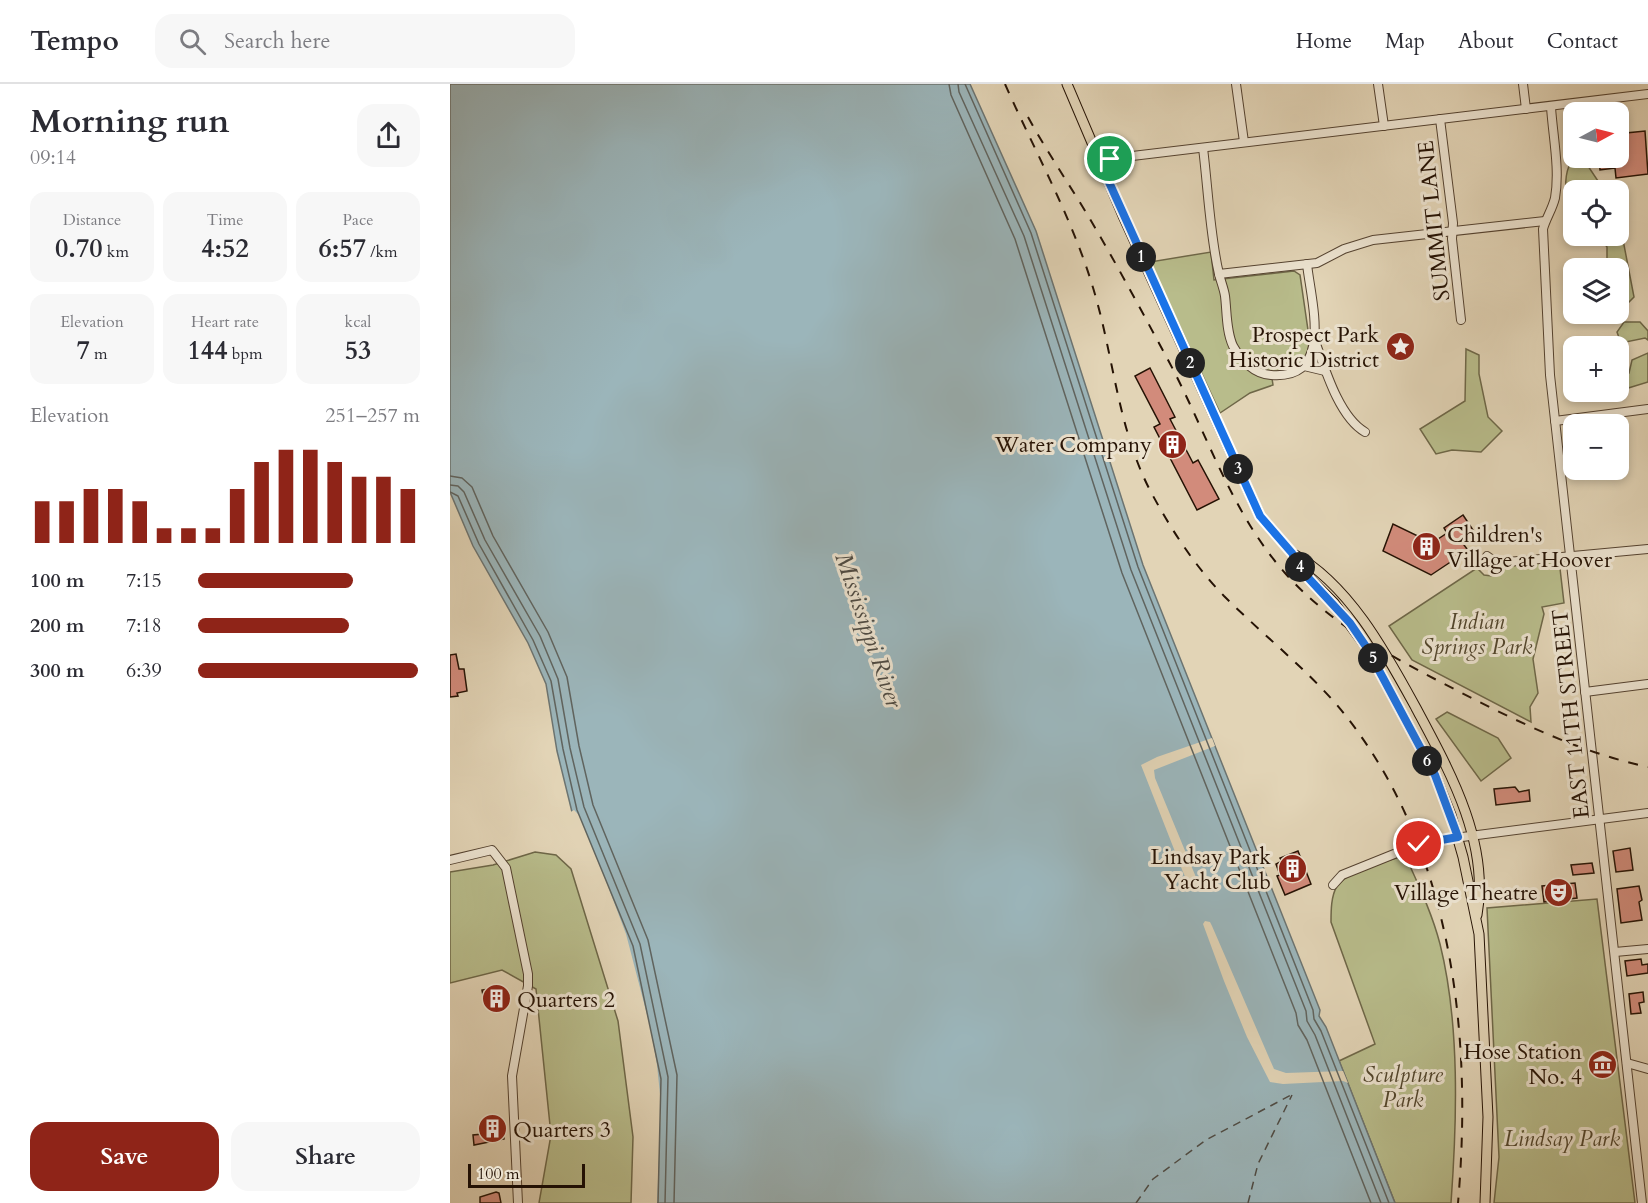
<!DOCTYPE html>
<meta charset="utf-8">
<style>
body{margin:0;font-family:Cardo,serif;background:#f7f7f7;color:#2b2b33;height:100vh;display:flex;flex-direction:column;font-size:22px;white-space:nowrap}
*{box-sizing:border-box;margin:0}
p{font-size:20px;color:#7c7c81}
.icon{flex:none;width:33px;height:33px;fill:none;stroke:currentColor;stroke-width:2;stroke-linecap:round;stroke-linejoin:round}
.map{position:relative;flex:1;overflow:hidden}
.details{display:flex;flex-direction:column;background:#fff;width:450px}
.details>*{flex:none}
.needle{width:39px;rotate:83deg}
.buttons{position:absolute;left:1113px;top:18px;display:grid;gap:12px}
.buttons a{display:grid;place-items:center;width:66px;height:66px;border-radius:12px;background:#fff;box-shadow:0 3px 9px #0003;font-size:30px}
.scale{position:absolute;left:18px;bottom:15px;width:117px;box-sizing:border-box;padding-left:6px;border:3px solid #251204;border-top:0;font-size:16px;line-height:21px;white-space:nowrap;color:#251204;-webkit-text-stroke:4px #ece3d0;paint-order:stroke}
.pin{position:absolute;display:grid;place-items:center;width:51px;height:51px;color:#fff;margin:-26px;border:3px solid #fff;border-radius:50%;box-shadow:0 2px 6px #0007}
.km{position:absolute;width:30px;height:30px;margin:-15px;border-radius:50%;background:#222;color:#fff;font-size:16px;line-height:30px;text-align:center}
.round{display:grid;place-items:center;flex:none;width:63px;height:63px;border-radius:18px;background:#f7f7f7}
.summary{display:flex;align-items:center;justify-content:space-between;height:102px;padding:0 30px}
h1{font-size:33px;font-weight:700;line-height:45px}
.figures{display:grid;grid-template-columns:repeat(3,1fr);gap:9px;height:102px;padding:6px 30px}
.figures div{display:grid;align-content:center;border-radius:15px;background:#f7f7f7;text-align:center}
.figures b{font-size:26px;font-weight:700}
.figures small{font-size:16px;font-weight:400}
.figures p{font-size:16px}
.chart{height:168px;padding:12px 30px}
.chart p{display:flex;justify-content:space-between}
.chart svg{width:100%;height:108px;margin-top:6px;stroke:#8f2418;stroke-width:6}
.button{display:flex;gap:12px;margin-top:auto;padding:12px 30px}
.button a{flex:1;height:69px;border-radius:18px;background:#8f2418;color:#fff;font-size:24px;font-weight:700;line-height:69px;text-align:center}
.button a+a{background:#f7f7f7;color:#2b2b33}
ul{padding:0 30px;list-style:none;font-size:20px}
li{display:grid;grid-template-columns:96px 72px 1fr;align-items:center;height:45px}
li i{height:15px;border-radius:8px;background:#8f2418}
header{display:flex;align-items:center;gap:36px;box-sizing:border-box;height:84px;padding:0 30px;background:#fff;border-bottom:2px solid #e1e1e2}
header strong{font-size:28px}
nav{display:flex;gap:33px;margin-inline-start:auto;font-size:21px}
.search{width:420px;height:54px;background:#f7f7f7;display:flex;align-items:center;gap:15px;box-sizing:border-box;padding:0 21px;border-radius:18px;color:#7c7c81;font-size:22px}
main{display:flex;flex:1;min-height:0}
.map>svg:first-child{display:block}
</style>
<header>
<strong>Tempo</strong>
<div class="search"><svg class="icon" aria-label="search" viewBox="0 0 24 24"><circle cx="10" cy="10" r="6"/><path d="M15 15l6 6"/></svg>Search here</div>
<nav><a>Home</a><a>Map</a><a>About</a><a>Contact</a></nav>
</header>
<main>
<section class="details">
<div class="summary"><div><h1>Morning run</h1><p>09:14</p></div><a class="round"><svg class="icon" aria-label="share" viewBox="0 0 24 24"><path d="M12 15V3M7 8l5-5 5 5M5 13v7h14v-7"/></svg></a></div>
<div class="figures">
<div><p>Distance</p><b>0.70<small> km</small></b></div>
<div><p>Time</p><b>4:52</b></div>
<div><p>Pace</p><b>6:57<small> /km</small></b></div>
</div>
<div class="figures">
<div><p>Elevation</p><b>7<small> m</small></b></div>
<div><p>Heart rate</p><b>144<small> bpm</small></b></div>
<div><p>kcal</p><b>53</b></div>
</div>
<div class="chart"><p><span>Elevation</span>251–257 m</p>
<svg viewBox="0 0 160 44" preserveAspectRatio="none"><path d="M5 44V27M15 44V27M25 44V22M35 44V22M45 44V27M55 44V38M65 44V38M75 44V38M85 44V22M95 44V11M105 44V6M115 44V6M125 44V11M135 44V17M145 44V17M155 44V22"/></svg>
</div>
<ul>
<li><b>100 m</b>7:15<i style="width:70%"></i></li>
<li><b>200 m</b>7:18<i style="width:68%"></i></li>
<li><b>300 m</b>6:39<i style="width:99%"></i></li>
</ul>
<div class="button"><a>Save</a><a>Share</a></div>
</section>
<div class="map">
<svg width="1198" height="1119" viewBox="0 0 1198 1119">
<rect width="100%" height="100%" fill="#e2d4b6"/>
<filter id="stains"><feTurbulence type="fractalNoise" baseFrequency=".00333" numOctaves="4"/><feColorMatrix values="0 0 0 0 .2 0 0 0 0 .09 0 0 0 0 .02 0 0 0 .5 -.17"/></filter>
<radialGradient id="worn" r=".72"><stop offset=".6" stop-color="#630" stop-opacity="0"/><stop offset="1" stop-color="#630" stop-opacity=".3"/></radialGradient>
<g fill="#b8bc8b" stroke="#6e6748" stroke-width="1.5">
<path d="M1122,75l12,1 20,30h-30l-1,14c-11,-13 -8,-31 -1,-45z"/>
<path d="M1169,135l15,78 -15,15 -1,-44h-11v-21l-8,-11h19z"/>
<path d="M761,168l3,28 80,-9 6,4 9,62c1,29 -14,33 -38,35l2,13 -23,8 -30,20 -70,-151z"/>
<path d="M1174,238h16l8,9v9l-3,-2 -24,5 -4,-11z"/>
<path d="M1016,265l13,6v19l9,43 14,14 -21,21 -29,-2 -16,4 -16,-25 45,-28z"/>
<path d="M1198,269v29l-23,7 -3,-10 7,-6 3,-13z"/>
<path d="M1109,476l5,43 -22,4 2,7 -11,45 5,34 -8,14 1,15 -119,-62 -23,-34 88,-58 7,7 8,1 18,-10z"/>
<path d="M997,628l51,26 13,20 -30,23 -45,-62z"/>
<path d="M85,768l21,3 15,14 47,152 15,116 -2,66h-92l12,-68 -15,-146 -34,-19 -52,13v-111l43,-7z"/>
<path d="M955,771c13,29 27,58 35,89 20,80 17,177 11,259h-56l-56,-142 36,-17 -44,-122c0,-11 0,-26 6,-36 10,-15 51,-25 68,-31z"/>
<path d="M1147,815l38,304h-141l5,-46 -12,-249z"/>
</g>
<path fill="#9bb5ba" stroke="#6c7471" stroke-width="1.5" d="M0,0h520l66,147 107,334 177,445 -1,6 7,11 69,176h-743l3,-123 -28,-133 -55,-135 -15,-61 -11,-67 -18,-41 -55,-97 -23,-54z"/>
<g fill="#e2d4b6">
<path d="M762,654l3,8 -61,24 1,8 45,109 -4,1 -8,-5 -5,-11 -42,-107 16,-8z"/>
<path d="M124,726l5,5 27,66 20,53 25,96 6,35 4,39 -4,99h-8l3,-123 -8,-38 -20,-94 -55,-135z"/>
<path d="M755,837l5,1 2,4 62,143 12,4 57,-2 5,12 -5,-2 -60,3 -13,-2 -23,-45 -23,-56 -21,-57z"/>
</g>
<g fill="none" stroke-linecap="round" stroke-linejoin="round">
<g stroke="#60645f" stroke-width="1.5">
<path d="M499,0l2,11 64,144 107,334 174,440 2,12 9,15 64,163"/>
<path d="M508,0l1,8 65,144 107,334 175,441 1,10 8,14 66,168"/>
<path d="M515,0l66,149 107,334 175,443 1,9 7,12 68,172"/>
<path d="M0,392l12,2 10,9 21,49 55,96 19,45 12,69 14,59 55,135 29,135 -3,128"/>
<path d="M0,401l8,1 6,6 21,48 55,96 18,43 12,69 14,59 56,137 28,133 -3,126"/>
<path d="M0,408l8,4 21,48 54,96 18,41 12,68 14,61 56,136 28,133 -3,124"/>
</g>
<g stroke="#4e4b44" stroke-width="1.5" stroke-dasharray="8 6" stroke-linecap="butt">
<path d="M686,1119l17,-24 53,-39 87,-46"/>
<path d="M798,1119l10,-39 34,-69"/>
</g>
</g>
<g fill="#d28b7b" stroke="#251204" stroke-width="1.5">
<path d="M1195,47l3,43 -32,4 -1,-10 -15,2 -1,-12h19v-8l10,-2 -2,-15z"/>
<path d="M700,284l25,49 -5,2 23,44 5,-3 21,39 -22,11 -43,-83 6,-3 -25,-48z"/>
<path d="M1013,431l14,21 -13,9 3,4 -12,10 -24,16 -48,-24 10,-27 39,19 15,-10 -3,-5z"/>
<path d="M6,570l3,15h5l3,22 -10,2 1,3 -8,1v-42z"/>
<path d="M1065,703l4,5 10,-2 1,11 -34,4 -2,-16z"/>
<path d="M1180,764l3,22 -17,2 -3,-21z"/>
<path d="M848,767l13,33 -26,11 -8,-19 3,-1 -4,-11 6,-3 -2,-3z"/>
<path d="M1142,779l2,10 -21,2 -2,-10z"/>
<path d="M1125,799l2,15 -33,4 -2,-16z"/>
<path d="M1189,802l3,14 -3,2 3,18 -21,3 -4,-34z"/>
<path d="M1191,875l1,6 6,-1v9l-21,3 -2,-15z"/>
<path d="M51,903l1,6 3,-1 3,3 1,7 -24,4 -3,-16z"/>
<path d="M1193,908l1,10 -5,1 2,10 -10,1 -2,-20z"/>
<path d="M1162,974l1,9 -19,2 -1,-9z"/>
<path d="M48,1036l4,1 2,18 -30,6 -1,-10 10,-1 -2,-10z"/>
<path d="M46,1108l3,1 2,10h-21v-6z"/>
</g>
<g fill="none" stroke-linecap="round" stroke-linejoin="round">
<defs>
<g id="minor">
<path d="M786,0l8,58"/>
<path d="M928,0l6,42"/>
<path d="M1073,0l3,25"/>
<path d="M1101,23c2,30 9,62 4,91 -3,12 -9,20 -12,31l7,146 92,828"/>
<path d="M990,35l13,104 -1,16 9,81"/>
<path d="M753,64c5,40 7,88 16,126 2,8 5,15 6,22 2,16 1,35 8,50 8,14 21,28 38,29 64,5 40,-73 36,-111"/>
<path d="M649,76l549,-66"/>
<path d="M769,190l98,-11 27,-14 29,-9 172,-19"/>
<path d="M865,257c10,28 24,76 50,91"/>
<path d="M854,282l21,5"/>
<path d="M1105,337l93,-12"/>
<path d="M1037,472l10,7 151,-14"/>
<path d="M1135,608l63,-8"/>
<path d="M0,776l42,-10 14,18 22,106v12l-16,90 6,127"/>
<path d="M883,801l9,-10 77,-31 20,-4 209,-27"/>
<path d="M1165,868l33,-3"/>
<path d="M1177,979l21,6"/>
</g>
<g id="major">
<path d="M617,0l57,134 136,298 32,37 9,17 33,33 33,45 68,127 16,40 12,42 16,77 9,183 -3,86"/>
<path d="M842,469c57,31 94,100 124,155 33,62 74,134 61,207"/>
</g>
</defs>
<use href="#minor" stroke="#544230" stroke-width="10"/>
<use href="#major" stroke="#251204" stroke-width="11"/>
<use href="#minor" stroke="#ece3d0" stroke-width="8"/>
<use href="#major" stroke="#e2d4b6" stroke-width="9"/>
<g stroke="#251204" stroke-width="2" stroke-dasharray="10 10" stroke-linecap="butt">
<path d="M555,0c30,68 68,135 89,207 20,67 24,140 58,203 20,37 43,72 72,102 37,37 79,70 113,109 115,137 136,326 121,498"/>
<path d="M578,33c18,33 39,64 59,97 28,47 54,96 80,144 39,72 63,153 118,215 47,53 109,85 171,117 62,32 123,62 192,77"/>
</g>
</g>
<g fill="none" stroke-linecap="round" stroke-linejoin="round">
<defs>
<path id="route" d="M660,75l-11,1 161,356 32,37 9,17 49,53 17,25 68,127 23,62 -39,7"/>
</defs>
<use href="#route" stroke="#fff" stroke-width="12"/>
<use href="#route" stroke="#1a73e8" stroke-width="8"/>
</g>
<defs>
<symbol id="sight-disc" viewBox="-11 -11 22 22"><circle r="9.5" fill="#8f2418" stroke="#ece3d0"/><path d="M0-6L1.8-2.2L6-1.7L2.9 1.2L3.7 5.4L0 3.3L-3.7 5.4L-2.9 1.2L-6-1.7L-1.8-2.2Z" fill="#fff"/></symbol>
<symbol id="building-disc" viewBox="-11 -11 22 22"><circle r="9.5" fill="#8f2418" stroke="#ece3d0"/><path d="M-4-6H4V6H1V3H-1V6H-4ZM-2.5-4.3h1.7v1.8h-1.7ZM.8-4.3h1.7v1.8H.8ZM-2.5-1h1.7V.8h-1.7ZM.8-1h1.7V.8H.8Z" fill="#fff"/></symbol>
<symbol id="theatre-disc" viewBox="-11 -11 22 22"><circle r="9.5" fill="#8f2418" stroke="#ece3d0"/><path d="M-5-5.5Q0-4 5-5.5V0Q5 5 0 6Q-5 5-5 0ZM-3.3-2.5H-1v1.5H-3.3ZM1-2.5H3.3v1.5H1ZM-2.8 1Q0 5.5 2.8 1Z" fill="#fff"/></symbol>
<symbol id="museum-disc" viewBox="-11 -11 22 22"><circle r="9.5" fill="#8f2418" stroke="#ece3d0"/><path d="M0-6L6-3V-2H-6V-3ZM-5-1h2V3h-2ZM-1-1h2V3h-2ZM3-1h2V3H3ZM-6 4H6V6H-6Z" fill="#fff"/></symbol>
</defs>
<g fill-rule="evenodd">
<use href="#sight-disc" x="934" y="246" width="33" height="33"/>
<use href="#building-disc" x="706" y="344" width="33" height="33"/>
<use href="#building-disc" x="960" y="446" width="33" height="33"/>
<use href="#building-disc" x="826" y="768" width="33" height="33"/>
<use href="#theatre-disc" x="1092" y="792" width="33" height="33"/>
<use href="#building-disc" x="30" y="898" width="33" height="33"/>
<use href="#museum-disc" x="1136" y="964" width="33" height="33"/>
<use href="#building-disc" x="26" y="1028" width="33" height="33"/>
</g>
<g text-anchor="middle" stroke-width="6" stroke-linejoin="round" paint-order="stroke">
<g font-size="22" fill="#251204" stroke="#ece3d0">
<text transform="translate(983 137) rotate(-96)" y="8">SUMMIT LANE</text>
<text transform="translate(1120 630) rotate(-96)" y="8">EAST 11TH STREET</text>
</g>
<g font-size="22" fill="#251204" stroke="#ece3d0" text-anchor="end">
<text x="929" y="258">Prospect Park<tspan x="929" dy="25">Historic District</tspan></text>
<text x="702" y="368">Water Company</text>
<text x="997" y="458" text-anchor="start">Children's<tspan x="997" dy="25">Village at Hoover</tspan></text>
<text x="821" y="780">Lindsay Park<tspan x="821" dy="25">Yacht Club</tspan></text>
<text x="1088" y="816">Village Theatre</text>
<text x="67" y="923" text-anchor="start">Quarters 2</text>
<text x="1132" y="975">Hose Station<tspan x="1132" dy="25">No. 4</tspan></text>
<text x="63" y="1053" text-anchor="start">Quarters 3</text>
</g>
<g font-size="22" font-style="italic" fill="#51452c" stroke="#ece3d0">
<text x="1027" y="545">Indian<tspan x="1027" dy="25">Springs Park</tspan></text>
<text x="953" y="998">Sculpture<tspan x="953" dy="25">Park</tspan></text>
<text x="1112" y="1062">Lindsay Park</text>
</g>
<g font-size="24" font-style="italic" fill="#4e4b44" stroke="#ece3d0">
<text transform="translate(419 546) rotate(71)" y="8">Mississippi River</text>
</g>
</g>
<rect width="100%" height="100%" filter="url(#stains)"/>
<rect width="100%" height="100%" fill="url(#worn)"/>
</svg>
<div class="buttons">
<a><svg class="needle" viewBox="-14 -14 28 28"><path d="M0-13l5 13h-10z" fill="#e53935"/><path d="M0 13l5-13h-10z" fill="#7c7c81"/></svg></a>
<a><svg class="icon" aria-label="locate" viewBox="0 0 24 24"><circle cx="12" cy="12" r="6"/><path d="M12 2v4M12 18v4M2 12h4M18 12h4"/></svg></a>
<a><svg class="icon" aria-label="layers" viewBox="0 0 24 24"><path d="M12 4l9 5-9 5-9-5zM3 14l9 5 9-5"/></svg></a>
<a>+</a>
<a>−</a>
</div>
<div class="scale">100 m</div>
<div class="pin" style="left:660px;top:75px;background:#1e9e55"><svg class="icon" aria-label="arrive" viewBox="0 0 24 24"><path d="M6 21V4h12l-3 4 3 4H6"/></svg></div>
<div class="pin" style="left:969px;top:760px;background:#d93025"><svg class="icon" aria-label="check" viewBox="0 0 24 24"><path d="M5 12l5 5 9-10"/></svg></div>
<b class="km" style="left:691px;top:173px">1</b>
<b class="km" style="left:740px;top:279px">2</b>
<b class="km" style="left:788px;top:385px">3</b>
<b class="km" style="left:850px;top:483px">4</b>
<b class="km" style="left:923px;top:574px">5</b>
<b class="km" style="left:977px;top:677px">6</b>
</div>
</main>
